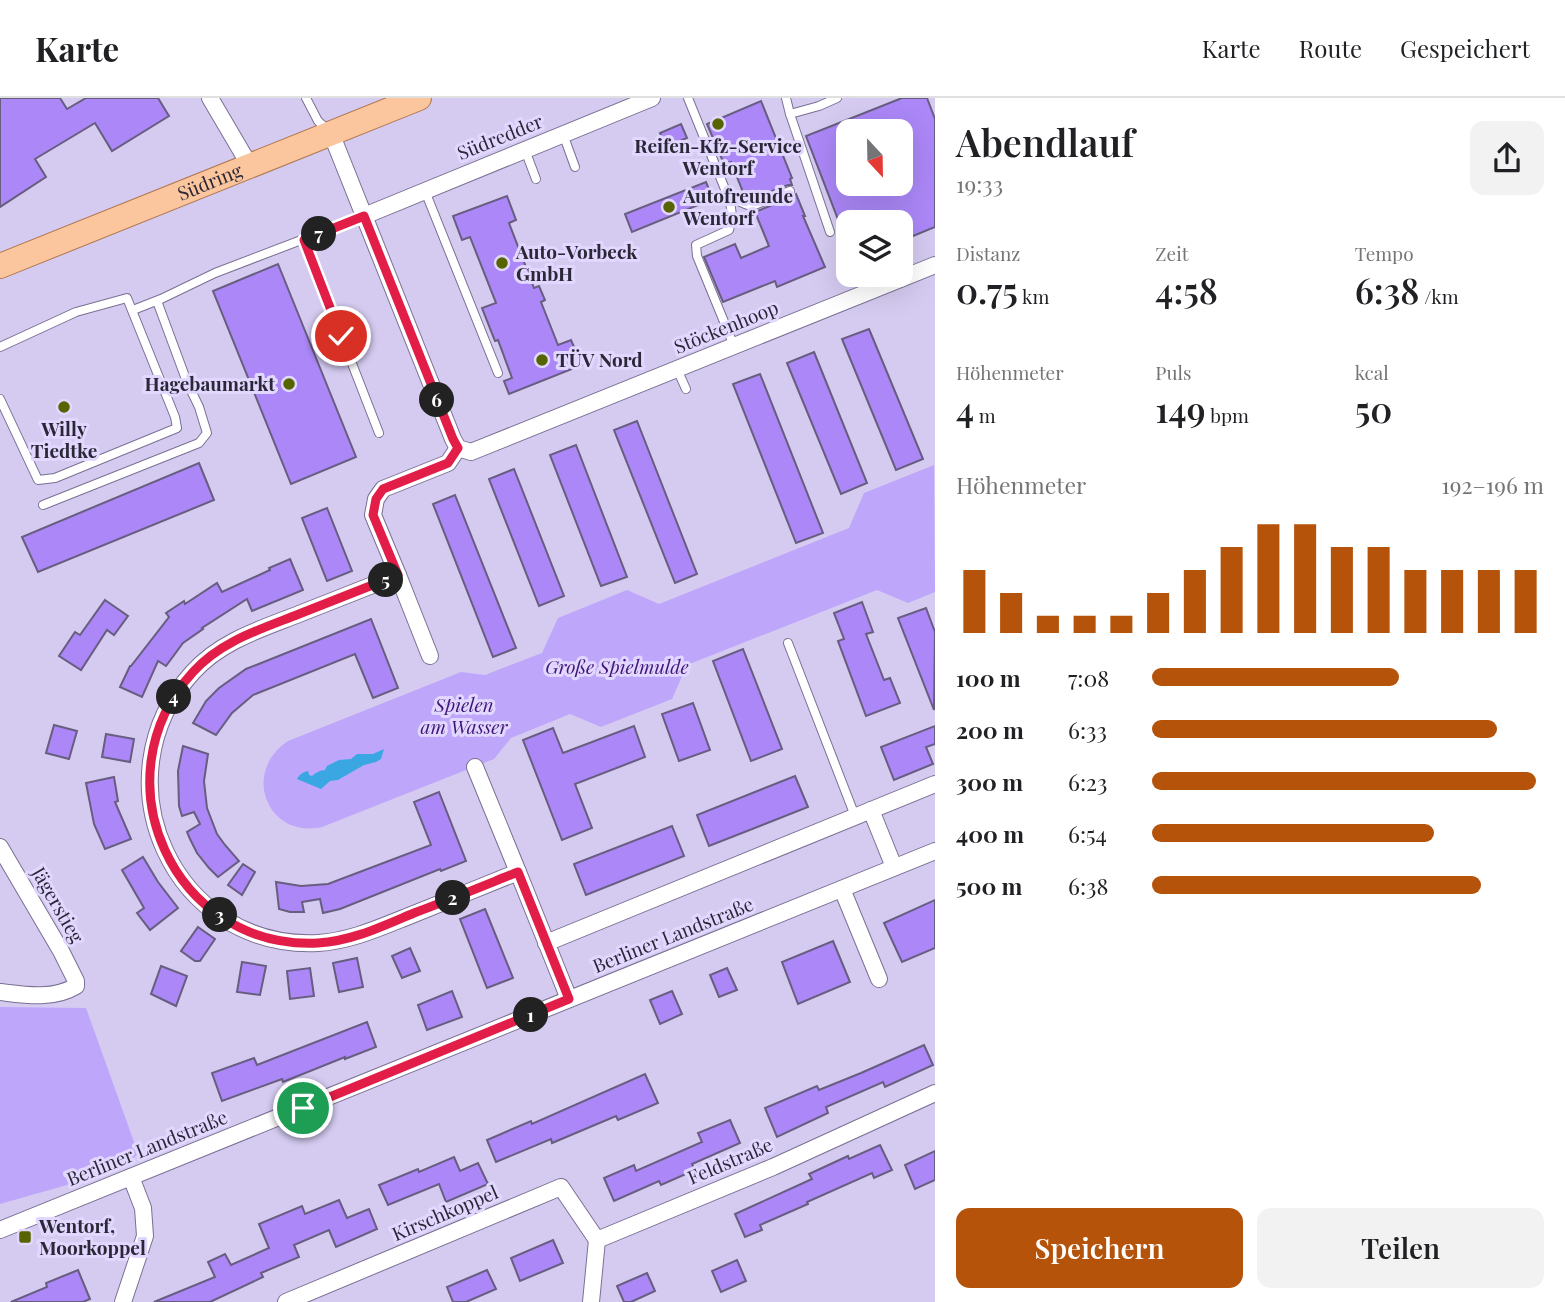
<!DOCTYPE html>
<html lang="de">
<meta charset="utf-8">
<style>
body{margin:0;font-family:"Playfair Display",serif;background:#f2f2f2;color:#202124;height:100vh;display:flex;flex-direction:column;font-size:26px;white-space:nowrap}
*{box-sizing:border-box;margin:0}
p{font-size:23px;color:#757577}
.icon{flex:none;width:38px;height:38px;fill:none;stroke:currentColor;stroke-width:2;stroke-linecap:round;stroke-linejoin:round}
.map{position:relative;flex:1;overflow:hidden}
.sheet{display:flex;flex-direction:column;background:#fff;width:630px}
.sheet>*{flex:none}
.needle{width:46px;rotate:158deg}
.fabs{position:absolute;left:836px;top:21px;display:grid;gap:14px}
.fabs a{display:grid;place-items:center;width:77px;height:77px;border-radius:14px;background:#fff;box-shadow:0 7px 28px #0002;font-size:35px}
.pin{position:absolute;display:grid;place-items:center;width:60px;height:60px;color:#fff;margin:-30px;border:4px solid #fff;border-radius:50%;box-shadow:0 2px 7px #0007}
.km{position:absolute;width:35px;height:35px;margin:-18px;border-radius:50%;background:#222;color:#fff;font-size:19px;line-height:35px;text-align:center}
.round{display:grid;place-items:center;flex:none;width:74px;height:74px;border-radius:14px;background:#f2f2f2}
.head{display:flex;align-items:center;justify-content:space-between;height:119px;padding:0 21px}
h1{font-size:38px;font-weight:600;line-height:52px}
.figures{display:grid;grid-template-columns:repeat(3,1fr);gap:10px;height:119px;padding:7px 21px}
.figures div{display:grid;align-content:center}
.figures b{font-size:35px;font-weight:600}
.figures small{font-size:19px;font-weight:400}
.figures p{font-size:19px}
.chart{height:196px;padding:14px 21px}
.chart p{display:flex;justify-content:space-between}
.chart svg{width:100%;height:126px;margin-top:7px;stroke:#b45309;stroke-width:6}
.cta{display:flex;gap:14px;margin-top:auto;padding:14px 21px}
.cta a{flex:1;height:80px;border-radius:14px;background:#b45309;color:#fff;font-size:28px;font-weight:600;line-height:80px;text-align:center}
.cta a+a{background:#f2f2f2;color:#202124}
ul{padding:0 21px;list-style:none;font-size:23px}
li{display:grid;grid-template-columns:112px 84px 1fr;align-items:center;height:52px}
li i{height:18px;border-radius:9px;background:#b45309}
header{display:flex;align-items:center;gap:42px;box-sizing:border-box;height:98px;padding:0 35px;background:#fff;border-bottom:2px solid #e0e0e0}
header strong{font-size:33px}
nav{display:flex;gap:38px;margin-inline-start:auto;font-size:24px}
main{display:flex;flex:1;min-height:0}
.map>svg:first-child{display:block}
</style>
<header>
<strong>Karte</strong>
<nav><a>Karte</a><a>Route</a><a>Gespeichert</a></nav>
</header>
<main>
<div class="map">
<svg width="935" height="1204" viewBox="0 0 935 1204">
<rect width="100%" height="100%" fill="#d5cbf1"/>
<g fill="#bea6fb">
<path d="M934,367l1,127 -27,11 -31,-13 -190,75 -15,34 -71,28 -31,-13 -59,24 -17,21 -172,68c-55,12 -81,-55 -34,-86l173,-69 24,3 57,-22 16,-35 69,-28 32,14 190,-76 15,-35z"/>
<path d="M0,909l86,1 52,145 -8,9 -56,21 -74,21z"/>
</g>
<path fill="#3aa7e2" d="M384,651l-3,10 -5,3 -12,3 -26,15 -8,1 -9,8 -24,-10c3,-5 6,-7 11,-8l1,4 3,1c3,-3 9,-6 13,-6l2,-4 12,-6 12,-1 6,-5h16z"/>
<g fill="#ab87f7" stroke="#675d7f" stroke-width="2" fill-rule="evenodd">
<path d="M0,0h60l7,11 19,-11h72l11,18 -57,35 -17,-28 -60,36 11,18 -46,30z"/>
<path d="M902,0h25l8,21v108l-34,14v-19h-62l-33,-86zM849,33h52v53h-52z"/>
<path d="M761,3l31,77 -2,1 2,6h-4l-37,14 -2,-3 -4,1 -14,-35 -7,2 -17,-40z"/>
<path d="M681,26l6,14 -21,9 -6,-14z"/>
<path d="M706,84l7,17 -81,33 -7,-18z"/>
<path d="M796,96l9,22h-2l22,51 -48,20 -2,-6 -52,21 -19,-45 31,-13 6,14 28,-12 -14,-34 37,-15z"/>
<path d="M507,98l9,24 -7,3 25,65 5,-2 6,14 -4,2 17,43 13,-5 11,25 -73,29 -5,-13 8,-3 -14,-38 -3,1 -13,-33 14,-5 -26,-66 -8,3 -9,-24z"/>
<path d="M278,166l78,193 -65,27 -78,-193z"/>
<path d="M869,231l54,130 -27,11 -54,-131z"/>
<path d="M814,254l53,131 -26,11 -54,-131z"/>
<path d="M760,276l63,159 -27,10 -63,-159z"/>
<path d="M637,323l60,153 -22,9 -61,-153z"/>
<path d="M576,347l51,132 -26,9 -51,-131z"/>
<path d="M199,365l15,37 -176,72 -16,-35z"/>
<path d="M514,371l50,127 -25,10 -50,-127z"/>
<path d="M455,397l61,153 -23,9 -60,-153z"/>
<path d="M327,410l25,63 -25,10 -25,-63z"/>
<path d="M290,461l13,31 -51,21 -5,-12 -45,29 1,1 -20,14 -17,23 -8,-5 -16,36 -22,-10 10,-21h1l38,-49 -3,-4 18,-12 1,3 32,-21 5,9 48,-22 -1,-2z"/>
<path d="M105,502l23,16 -14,19 -7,-5 -26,40 -22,-14 16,-24 5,3z"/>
<path d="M862,504l11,30 -7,2 18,46 6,-2 10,25 -34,13 -28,-75 6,-2 -10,-26z"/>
<path d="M926,510l9,24 -1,78 -36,-92z"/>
<path d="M371,521l27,69 -25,10 -18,-44 -102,41 -21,18 -16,22 -23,-12 13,-22 13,-13 27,-19z"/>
<path d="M743,551l39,100 -31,12 -38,-100z"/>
<path d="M693,605l17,47 -31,11 -17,-47z"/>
<path d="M54,627l23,6 -8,28 -23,-6z"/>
<path d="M634,628l11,31 -70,27 17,44 -30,12 -39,-100 30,-12 10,25z"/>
<path d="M935,628v18l-9,3 7,17 -39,16 -13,-33z"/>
<path d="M106,636l28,5 -4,23 -28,-5z"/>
<path d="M183,648l25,8 -4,27 3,27 10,26 8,11 14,16 -21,16 -9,-9 -12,-15 -7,-14 -3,-7 13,-8 -6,-12 -12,4 -3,-10 -1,-35z"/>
<path d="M795,678l13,31 -99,39 -12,-31z"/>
<path d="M114,679l4,24 -3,1 16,37 -26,10 -11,-25 -8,-41z"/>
<path d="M439,694l27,69 -25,10 -1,-2 -100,40 -17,4 -3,-14 -18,3 2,10h-14l-11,-3 -3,-27 25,4 27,-2 103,-39 -17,-43z"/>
<path d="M672,728l12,30 -98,39 -12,-31z"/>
<path d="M143,759l15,25 20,26 -28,22 -13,-17 7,-5 -22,-38z"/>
<path d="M243,766l12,8 -13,23 -14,-10z"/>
<path d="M935,802v48l-33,14 -18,-39z"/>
<path d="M485,811l28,69 -26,10 -27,-69z"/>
<path d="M198,829l17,12 -15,22h-5l-14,-10z"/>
<path d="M833,843l17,41 -52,22 -16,-42z"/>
<path d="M410,850l10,23 -18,7 -10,-22z"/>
<path d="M357,860l6,29 -24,5 -6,-29z"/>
<path d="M242,864l24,4 -6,29 -23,-3z"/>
<path d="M161,868l26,10 -11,30 -25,-12z"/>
<path d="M310,870l4,28 -24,3 -3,-28z"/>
<path d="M727,870l10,22 -18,7 -9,-22z"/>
<path d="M452,893l10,26 -35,13 -9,-25z"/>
<path d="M672,893l10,23 -22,10 -10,-24z"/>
<path d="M367,924l9,25 -31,12v-2l-62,25 -1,-3 -60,22 -10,-28 42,-15 3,7z"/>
<path d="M924,947l9,20 -48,22 -2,-5 -57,25 2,6 -51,24 -12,-29 52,-22 2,4 42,-17z"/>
<path d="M645,976l13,29 -40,17 -2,-4 -64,27 -1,-4 -55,23 -9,-22 44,-19 1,3z"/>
<path d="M730,1022l10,23 -48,21 3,6 -34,15 -2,-4 -45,20 -10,-23 30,-13 2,6 66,-29 -4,-9z"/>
<path d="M880,1047l12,25 -18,8 -2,-5 -65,29 1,2 -48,21 2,5 -17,7 -10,-23 77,-35 -3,-5 39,-18 1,3z"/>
<path d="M935,1053v29l-20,9 -10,-24z"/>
<path d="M454,1059l6,14 18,-8 10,21 -42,18 -7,-18 -51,21 -9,-20 39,-16 1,3z"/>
<path d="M339,1102l8,18 22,-9 8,20 -41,18 -7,-17 -35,15 5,12 -38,16 2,4 -53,25h-56l61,-25 -7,-15 17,-8 6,11 38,-17 -10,-24 43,-18 3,8z"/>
<path d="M553,1142l10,23 -43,18 -9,-23z"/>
<path d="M737,1162l9,21 -25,11 -9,-21z"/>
<path d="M78,1172l12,29 -7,3h-72l36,-15 -1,-4z"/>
<path d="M487,1172l9,19 -30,13h-13l-6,-15z"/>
<path d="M647,1175l8,18 -24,11h-7l-7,-16z"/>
</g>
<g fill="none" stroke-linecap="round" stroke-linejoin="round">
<defs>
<g id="service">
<path d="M306,0l12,23 11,10"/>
<path d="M688,0l41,101c3,11 4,19 0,31l-33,15 1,11 37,90"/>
<path d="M786,0l4,16 29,-8 18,-8"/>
<path d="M790,16l40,118"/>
<path d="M563,36l12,33"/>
<path d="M525,52l11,29"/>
<path d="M425,93l73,182"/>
<path d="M729,102c9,-2 14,5 23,6l38,-15"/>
<path d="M304,142l75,193"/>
<path d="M133,212l28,-11 54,-26 149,-57"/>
<path d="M0,249l76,-35 51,-14 48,119 2,11 -122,50 -17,2 -38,-81"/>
<path d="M677,271l9,20"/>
<path d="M43,407l156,-62 8,-10 -8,-26 -12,-25 -30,-81"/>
<path d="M788,545l67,173"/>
</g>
<g id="minor">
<path d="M210,0l40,68"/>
<path d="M331,35l122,306 5,9 13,4 464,-187"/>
<path d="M364,118l288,-118"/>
<path d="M458,350l-10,15 -65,26 -7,10 -3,16 25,60c-33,13 -66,26 -99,39 -38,15 -78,27 -106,58 -97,106 -20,278 125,271 34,-2 65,-17 96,-29 35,-14 69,-28 104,-42l51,127"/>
<path d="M398,477l32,81"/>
<path d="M475,669l43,105"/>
<path d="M871,712l23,57"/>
<path d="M0,749l61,104 15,30v5c-23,14 -51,9 -76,6"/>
<path d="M842,791l37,90"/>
<path d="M546,845l389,-159"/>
<path d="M0,1132l935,-379"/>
<path d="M123,1204l22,-66 -2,-28 -12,-31"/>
<path d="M286,1204l275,-115 36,53"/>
<path d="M591,1204l6,-62 176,-73 162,-74"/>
</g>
<g id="primary">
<path id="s1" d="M0,168l419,-168"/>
</g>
</defs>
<use href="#service" stroke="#7a7093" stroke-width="10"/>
<use href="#minor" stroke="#7a7093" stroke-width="18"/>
<use href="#primary" stroke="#b0754e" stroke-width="26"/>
<use href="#service" stroke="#fff" stroke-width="8"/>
<use href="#minor" stroke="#fff" stroke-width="16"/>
<use href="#primary" stroke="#fbc59d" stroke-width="24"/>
</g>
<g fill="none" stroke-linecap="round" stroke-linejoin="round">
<defs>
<path id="route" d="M303,1010l266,-109 -51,-127c-35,14 -69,28 -104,41 -31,13 -62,28 -96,30 -145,7 -222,-165 -125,-271 28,-31 68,-43 106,-58 33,-13 66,-26 99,-39l-25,-60 3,-16 7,-10 65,-26 10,-15 -5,-9 -89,-223 -60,24 37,96"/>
</defs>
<use href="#route" stroke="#fff" stroke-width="14"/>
<use href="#route" stroke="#e11d48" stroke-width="9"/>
</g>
<g fill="#586302" stroke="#e2d8ff" stroke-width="2.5">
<circle cx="718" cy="26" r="7"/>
<circle cx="669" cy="109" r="7"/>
<circle cx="502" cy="165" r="7"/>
<circle cx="542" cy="262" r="7"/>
<circle cx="289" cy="286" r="7"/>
<circle cx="64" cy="309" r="7"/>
<rect x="18" y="1132" width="14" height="14" rx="3.5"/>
</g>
<g text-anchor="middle" stroke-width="6" stroke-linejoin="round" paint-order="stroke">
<g font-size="19" fill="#2b2736" stroke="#e2d8ff">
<text transform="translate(500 39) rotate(-22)" y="7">Südredder</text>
<text dy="7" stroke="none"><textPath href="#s1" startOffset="226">Südring</textPath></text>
<text transform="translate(726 229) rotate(-22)" y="7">Stöckenhoop</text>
<text transform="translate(58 807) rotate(60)" y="7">Jägerstieg</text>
<text transform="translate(673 837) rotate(-22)" y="7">Berliner Landstraße</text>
<text transform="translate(147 1050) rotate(-22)" y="7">Berliner Landstraße</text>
<text transform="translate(730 1063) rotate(-23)" y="7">Feldstraße</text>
<text transform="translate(445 1115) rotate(-23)" y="7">Kirschkoppel</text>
</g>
<g font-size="19" font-weight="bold" fill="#2b2736" stroke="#e2d8ff" text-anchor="start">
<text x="718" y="55" text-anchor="middle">Reifen-Kfz-Service<tspan x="718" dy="22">Wentorf</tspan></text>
<text x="683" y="105">Autofreunde<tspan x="683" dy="22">Wentorf</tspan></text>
<text x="516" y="161">Auto-Vorbeck<tspan x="516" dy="22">GmbH</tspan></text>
<text x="556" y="269">TÜV Nord</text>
<text x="275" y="293" text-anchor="end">Hagebaumarkt</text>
<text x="64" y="338" text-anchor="middle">Willy<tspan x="64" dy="22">Tiedtke</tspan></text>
<text x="39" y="1135">Wentorf,<tspan x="39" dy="22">Moorkoppel</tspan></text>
</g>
<g font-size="19" font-style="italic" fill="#411679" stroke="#e2d8ff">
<text x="617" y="576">Große Spielmulde</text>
<text x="464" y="614">Spielen<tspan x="464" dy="22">am Wasser</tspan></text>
</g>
</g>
</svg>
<div class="fabs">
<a><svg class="needle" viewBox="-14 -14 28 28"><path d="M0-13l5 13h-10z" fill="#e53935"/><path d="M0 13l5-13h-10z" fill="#757577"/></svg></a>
<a><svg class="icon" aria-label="layers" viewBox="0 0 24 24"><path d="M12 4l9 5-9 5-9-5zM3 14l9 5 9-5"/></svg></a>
</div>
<div class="pin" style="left:303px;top:1010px;background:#1e9e55"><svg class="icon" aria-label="arrive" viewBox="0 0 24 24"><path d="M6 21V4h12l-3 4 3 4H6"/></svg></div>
<div class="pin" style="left:341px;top:238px;background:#d93025"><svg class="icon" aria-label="check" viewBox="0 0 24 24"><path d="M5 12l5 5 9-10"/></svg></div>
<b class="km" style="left:531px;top:917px">1</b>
<b class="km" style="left:453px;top:800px">2</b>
<b class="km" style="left:220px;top:817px">3</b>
<b class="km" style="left:174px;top:599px">4</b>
<b class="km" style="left:386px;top:482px">5</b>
<b class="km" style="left:437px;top:302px">6</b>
<b class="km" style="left:319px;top:136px">7</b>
</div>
<section class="sheet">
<div class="head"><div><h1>Abendlauf</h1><p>19:33</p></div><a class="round"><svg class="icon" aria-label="share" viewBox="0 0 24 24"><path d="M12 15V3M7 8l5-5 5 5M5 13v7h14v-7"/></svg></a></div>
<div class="figures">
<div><p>Distanz</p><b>0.75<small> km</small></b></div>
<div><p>Zeit</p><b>4:58</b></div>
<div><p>Tempo</p><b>6:38<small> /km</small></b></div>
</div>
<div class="figures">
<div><p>Höhenmeter</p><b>4<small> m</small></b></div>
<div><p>Puls</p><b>149<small> bpm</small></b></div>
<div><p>kcal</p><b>50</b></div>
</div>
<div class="chart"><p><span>Höhenmeter</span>192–196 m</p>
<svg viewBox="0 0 160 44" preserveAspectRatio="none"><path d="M5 44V22M15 44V30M25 44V38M35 44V38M45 44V38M55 44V30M65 44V22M75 44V14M85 44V6M95 44V6M105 44V14M115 44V14M125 44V22M135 44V22M145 44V22M155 44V22"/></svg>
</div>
<ul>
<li><b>100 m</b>7:08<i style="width:63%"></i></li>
<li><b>200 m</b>6:33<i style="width:88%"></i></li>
<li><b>300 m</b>6:23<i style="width:98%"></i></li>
<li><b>400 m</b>6:54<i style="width:72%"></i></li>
<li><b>500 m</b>6:38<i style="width:84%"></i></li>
</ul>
<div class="cta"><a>Speichern</a><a>Teilen</a></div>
</section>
</main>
